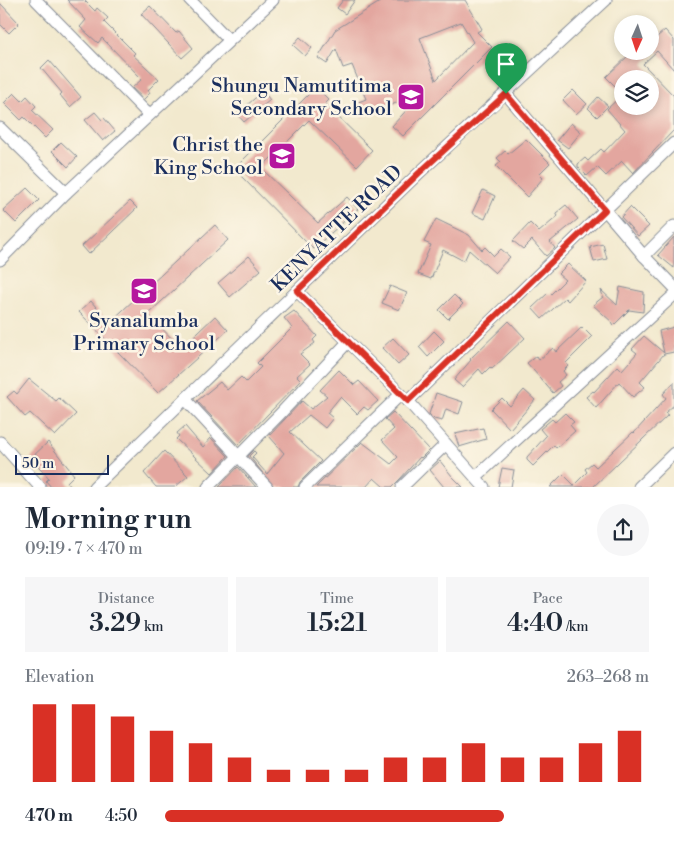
<!DOCTYPE html>
<meta charset="utf-8">
<style>
body{margin:0;font-family:"Libre Bodoni",serif;background:#f6f6f7;color:#1f2937;height:100vh;display:flex;flex-direction:column;font-size:19px;white-space:nowrap}
*{box-sizing:border-box;margin:0}
p{font-size:16px;color:#747a83}
.icon{flex:none;width:28px;height:28px;fill:none;stroke:currentColor;stroke-width:2;stroke-linecap:round;stroke-linejoin:round}
.map{position:relative;height:487px;overflow:hidden}
.drawer{display:flex;flex-direction:column;background:#fff;flex:1}
.drawer>*{flex:none}
.needle{width:32px;rotate:183deg}
.tools{position:absolute;left:614px;top:15px;display:grid;gap:10px}
.tools a{display:grid;place-items:center;width:45px;height:45px;border-radius:50%;background:#fff;box-shadow:0 2px 8px #0003;font-size:25px}
.scale{position:absolute;left:15px;bottom:12px;width:94px;box-sizing:border-box;padding-left:5px;border:2px solid #1b2f5e;border-top:0;font-size:14px;line-height:18px;white-space:nowrap;color:#1b2f5e;-webkit-text-stroke:4px #fcf5e5;paint-order:stroke}
.pin{position:absolute;display:grid;place-items:center;width:42px;height:42px;color:#fff;margin:-51px -21px;border-radius:50% 50% 50% 0;rotate:-45deg;box-shadow:0 0 5px #0007}
.pin .icon{rotate:45deg}
.round{display:grid;place-items:center;flex:none;width:52px;height:52px;border-radius:26px;background:#f6f6f7}
.summary{display:flex;align-items:center;justify-content:space-between;height:85px;padding:0 25px}
h1{font-size:28px;font-weight:600;line-height:38px}
.stats{display:grid;grid-template-columns:repeat(3,1fr);gap:8px;height:85px;padding:5px 25px}
.stats div{display:grid;align-content:center;border-radius:0px;background:#f6f6f7;text-align:center}
.stats b{font-size:25px;font-weight:600}
.stats small{font-size:14px;font-weight:400}
.stats p{font-size:14px}
.chart{height:140px;padding:10px 25px}
.chart p{display:flex;justify-content:space-between}
.chart svg{width:100%;height:90px;margin-top:5px;stroke:#d93025;stroke-width:6}
ul{padding:0 25px;list-style:none;font-size:16px}
li{display:grid;grid-template-columns:80px 60px 1fr;align-items:center;height:38px}
li i{height:12px;border-radius:6px;background:#d93025}
.map>svg:first-child{display:block}
</style>
<div class="map">
<svg width="674" height="487" viewBox="0 0 674 487">
<rect width="100%" height="100%" fill="#fcf5e5"/>
<filter id="ink" filterUnits="userSpaceOnUse"><feTurbulence type="fractalNoise" baseFrequency=".02" numOctaves="2"/><feDisplacementMap in="SourceGraphic" scale="10" xChannelSelector="R" yChannelSelector="G"/><feConvolveMatrix kernelMatrix="1 2 1 2 8 2 1 2 1" color-interpolation-filters="sRGB"/></filter>
<filter id="wash" filterUnits="userSpaceOnUse"><feTurbulence type="fractalNoise" baseFrequency=".0096" numOctaves="4" result="noise"/><feDisplacementMap in="SourceGraphic" scale="20" xChannelSelector="R" yChannelSelector="G"/><feGaussianBlur stdDeviation="1.12" result="paint"/><feColorMatrix in="noise" values="0 0 0 0 0 0 0 0 0 0 0 0 0 0 0 0 0 1.4 0 .05"/><feComposite in="paint" operator="in"/></filter>
<g filter="url(#wash)">
<rect width="100%" height="100%" fill="#f2e9ce"/>
<g id="blocks">
<g fill="#e3a69f" fill-rule="evenodd">
<path d="M67,0h17l11,11 2,-3 11,10 -4,4 31,31 -2,2 26,24 -11,11 2,3 -6,6 -12,-11 10,-9 -40,-41 -4,5 -18,-16 6,-7z"/>
<path d="M343,0h12l-10,14 -8,-6z"/>
<path d="M383,0h82l17,29 -5,3 15,15 -89,89 -11,-10 31,-34 -61,25 -6,-14 10,-4 -14,-34 -9,3 -7,-19 -9,15 -9,-6 17,-28zM461,22l12,20 -37,38 -16,-42z"/>
<path d="M0,3l19,20 -10,10 -9,-9z"/>
<path d="M150,6l26,27 3,-2 14,17 -11,10 -41,-44z"/>
<path d="M665,30l9,10v30l-17,-19 -14,13 31,32v34l-41,43 -11,-12 -16,15 -9,-9 -10,9 -9,-9v-3l7,-6 3,3 13,-12 3,3 21,-22 -18,-21 15,-14v11h28v-27h-28v14l-16,-16 27,-26h17v-8z"/>
<path d="M300,37l12,11 -7,8 -12,-11z"/>
<path d="M49,60l32,37 -11,10 -10,-12 2,-2 -21,-25z"/>
<path d="M316,87l13,13 -4,4 47,46 -15,16 -48,-46 -48,48 57,55 29,-26 11,12 -45,40 -79,-80z"/>
<path d="M573,90l14,14 -11,10 -13,-14z"/>
<path d="M263,91l7,9 -26,22 -7,-8z"/>
<path d="M14,93l8,8 5,-5 9,10 -4,4 21,20 -8,8 -21,-21 -3,3 -17,-17z"/>
<path d="M598,97l10,9 -11,11 -9,-9z"/>
<path d="M95,112l7,8 2,-2 11,13 -12,10 -18,-21z"/>
<path d="M571,123l10,9 -13,16 -11,-8z"/>
<path d="M526,139l24,24 -11,11 4,4 -16,19 -31,-31 5,-4 -4,-4 8,-7 3,3z"/>
<path d="M61,142l16,15 -9,10 -16,-16z"/>
<path d="M27,188l12,12 -23,23 -13,-13z"/>
<path d="M483,190l12,6 -10,23 -13,-6z"/>
<path d="M130,201l7,7 -48,46 -7,-8z"/>
<path d="M566,205l12,14 -28,23 5,6 -9,8 -14,-16 -9,9 -10,-8 17,-18 9,9 19,-16 -2,-3z"/>
<path d="M630,207l19,19 -11,10 -17,-19z"/>
<path d="M436,219l33,16 13,15 3,-3 9,9 7,-7 9,8 -15,16 -26,-23 -5,11 -21,-11 -12,29 -13,-5 13,-29 -7,-3z"/>
<path d="M215,225l13,15 -80,74 33,34 34,-32 13,14 -70,63 -79,-81 12,-11 18,22z"/>
<path d="M674,237v31l-16,-13z"/>
<path d="M603,244l4,15 -13,3 -4,-15z"/>
<path d="M249,256l12,14 -31,27 -12,-14z"/>
<path d="M568,264l18,17 -18,20 -3,-3 -23,21 -10,-11 16,-15 2,2 15,-15 -7,-6z"/>
<path d="M390,286l17,7 -8,17 -17,-7z"/>
<path d="M620,287l24,5 -1,20 -14,-2 -16,16v-3l-20,-18 10,-8 -2,-7 16,15z"/>
<path d="M454,295l9,9 -15,15 -9,-9z"/>
<path d="M294,311l23,25 -4,4 2,3 -15,11 10,10 -13,12 4,4 -63,65 -41,-44 23,-19 7,8 14,-13 5,5 15,-15 -4,-4 35,-35 -8,-10z"/>
<path d="M509,321l16,17 -33,31 -2,-2 -7,7 -4,-5 -17,18 -8,-7 17,-20 -1,-1z"/>
<path d="M582,327l10,10 -26,26 2,3 -5,5 3,4 -8,7 3,4 -8,7 -26,-30 9,-7 3,4 14,-12 3,4z"/>
<path d="M674,327v25l-10,2 -24,28 5,5 -12,10 -14,-15 -23,26 -10,-11 7,-6 1,1 24,-26 4,4 15,-17 -5,-4 12,-13 20,17 -5,-22z"/>
<path d="M434,331l10,10 -16,16 -9,-10z"/>
<path d="M393,338l16,17 -11,10 -16,-17z"/>
<path d="M339,370l15,15 5,-4 19,20 -10,9 -4,-3 -7,7 -17,-17 -13,16 6,5 -8,10 -16,-13 -19,17 31,29 -21,21 -2,5h-24l-25,-31 5,-5 2,2 -4,4 15,17 17,-21 -15,-17 33,-35 9,8 16,-13 -7,-6z"/>
<path d="M29,379l27,22 3,-3 17,16 -21,22 -25,-23 -5,4 -18,-20 7,-6 3,3z"/>
<path d="M674,382v23l-9,8 3,2 -75,72h-43l13,-13 11,11 13,-13 -2,-3 7,-6 4,4 37,-35 1,1 32,-35 -3,-4z"/>
<path d="M524,390l11,10 -25,29 -19,-20 11,-11 8,8z"/>
<path d="M436,393l27,9 -4,12 -13,-5 -4,12 -8,-2 -5,-5z"/>
<path d="M393,412l36,38 -8,8 -1,-1 -20,22 -8,8h-8l-10,-9 -8,9h-50l46,-45 29,22 7,-7 -16,-17 12,-11 -9,-10z"/>
<path d="M565,413l9,9 -4,3 5,6 -19,17 -2,-3 -21,21 -6,-6v-3l19,-21 -6,-7 12,-10 3,3z"/>
<path d="M185,426l18,21 8,-9 17,18 -16,17 -36,-34 3,-3 -2,-3z"/>
<path d="M483,428l3,11 -27,8 -4,-13z"/>
<path d="M48,442l26,33 -7,7 4,5h-20l-5,-6 3,-3 -18,-20z"/>
<path d="M164,451l24,25 -13,11h-19l-12,-14z"/>
<path d="M440,461l12,15 11,11h-19l-14,-17z"/>
<path d="M238,467l18,20h-37z"/>
<path d="M502,468l12,2 -3,17h-13z"/>
</g>
</g>
</g>
<g filter="url(#ink)">
<use href="#blocks" fill-opacity="0" stroke="#868c96" stroke-width="1"/>
<g fill="none" stroke-linecap="round" stroke-linejoin="round">
<defs>
<g id="minor">
<path d="M36,0l113,115"/>
<path d="M190,0l38,39"/>
<path d="M506,94l138,162 30,31"/>
<path d="M0,128l66,65"/>
<path d="M644,256l30,-30"/>
<path d="M0,260l66,-67 207,-193"/>
<path d="M297,291l111,110 76,86"/>
<path d="M186,400l81,87"/>
<path d="M408,401l266,-258"/>
<path d="M0,442l40,45"/>
<path d="M476,477l198,-182"/>
<path d="M94,487l325,-314 187,-173"/>
<path d="M208,487l71,-72 68,-72"/>
<path d="M305,487l96,-93"/>
<path d="M402,487l44,-43"/>
<path d="M639,487l35,-34"/>
</g>
</defs>
<use href="#minor" stroke="#868c96" stroke-width="13"/>
<use href="#minor" stroke="#fff" stroke-width="11"/>
</g>
</g>
<g fill="none" stroke-linecap="round" stroke-linejoin="round" filter="url(#ink)">
<defs>
<path id="route" d="M506,94l99,116 -197,191 -111,-110 122,-118z"/>
</defs>
<use href="#route" stroke="#fff" stroke-width="10"/>
<use href="#route" stroke="#d93025" stroke-width="6"/>
</g>
<defs>
<symbol id="school-square" viewBox="-11 -11 22 22"><rect x="-9" y="-9" width="18" height="18" rx="4" fill="#b5179e" stroke="#fcf5e5"/><path d="M0-5L7-2L0 1L-7-2ZM-4 1L0 2.5L4 1V4Q0 6-4 4Z" fill="#fff"/></symbol>
</defs>
<g fill-rule="evenodd">
<use href="#school-square" x="395" y="81" width="32" height="32"/>
<use href="#school-square" x="266" y="140" width="32" height="32"/>
<use href="#school-square" x="128" y="275" width="32" height="32"/>
</g>
<g text-anchor="middle" stroke-width="5" stroke-linejoin="round" paint-order="stroke">
<g font-size="20" fill="#1b2f5e" stroke="#fcf5e5" text-anchor="end">
<text x="392" y="92">Shungu Namutitima<tspan x="392" dy="23">Secondary School</tspan></text>
<text x="263" y="151">Christ the<tspan x="263" dy="23">King School</tspan></text>
<text x="144" y="327" text-anchor="middle">Syanalumba<tspan x="144" dy="23">Primary School</tspan></text>
</g>
<g font-size="20" fill="#1b2f5e" stroke="#fcf5e5">
<text transform="translate(336 228) rotate(-44)" y="7">KENYATTE ROAD</text>
</g>
</g>
</svg>
<div class="tools">
<a><svg class="needle" viewBox="-14 -14 28 28"><path d="M0-13l5 13h-10z" fill="#e53935"/><path d="M0 13l5-13h-10z" fill="#747a83"/></svg></a>
<a><svg class="icon" aria-label="layers" viewBox="0 0 24 24"><path d="M12 4l9 5-9 5-9-5zM3 14l9 5 9-5"/></svg></a>
</div>
<div class="scale">50 m</div>
<div class="pin" style="left:506px;top:94px;background:#1e9e55"><svg class="icon" aria-label="arrive" viewBox="0 0 24 24"><path d="M6 21V4h12l-3 4 3 4H6"/></svg></div>
</div>
<section class="drawer">
<div class="summary"><div><h1>Morning run</h1><p>09:19 · 7 × 470 m</p></div><a class="round"><svg class="icon" aria-label="share" viewBox="0 0 24 24"><path d="M12 15V3M7 8l5-5 5 5M5 13v7h14v-7"/></svg></a></div>
<div class="stats">
<div><p>Distance</p><b>3.29<small> km</small></b></div>
<div><p>Time</p><b>15:21</b></div>
<div><p>Pace</p><b>4:40<small> /km</small></b></div>
</div>
<div class="chart"><p><span>Elevation</span>263–268 m</p>
<svg viewBox="0 0 160 44" preserveAspectRatio="none"><path d="M5 44V6M15 44V6M25 44V12M35 44V19M45 44V25M55 44V32M65 44V38M75 44V38M85 44V38M95 44V32M105 44V32M115 44V25M125 44V32M135 44V32M145 44V25M155 44V19"/></svg>
</div>
<ul>
<li><b>470 m</b>4:50<i style="width:70%"></i></li>
</ul>
</section>
